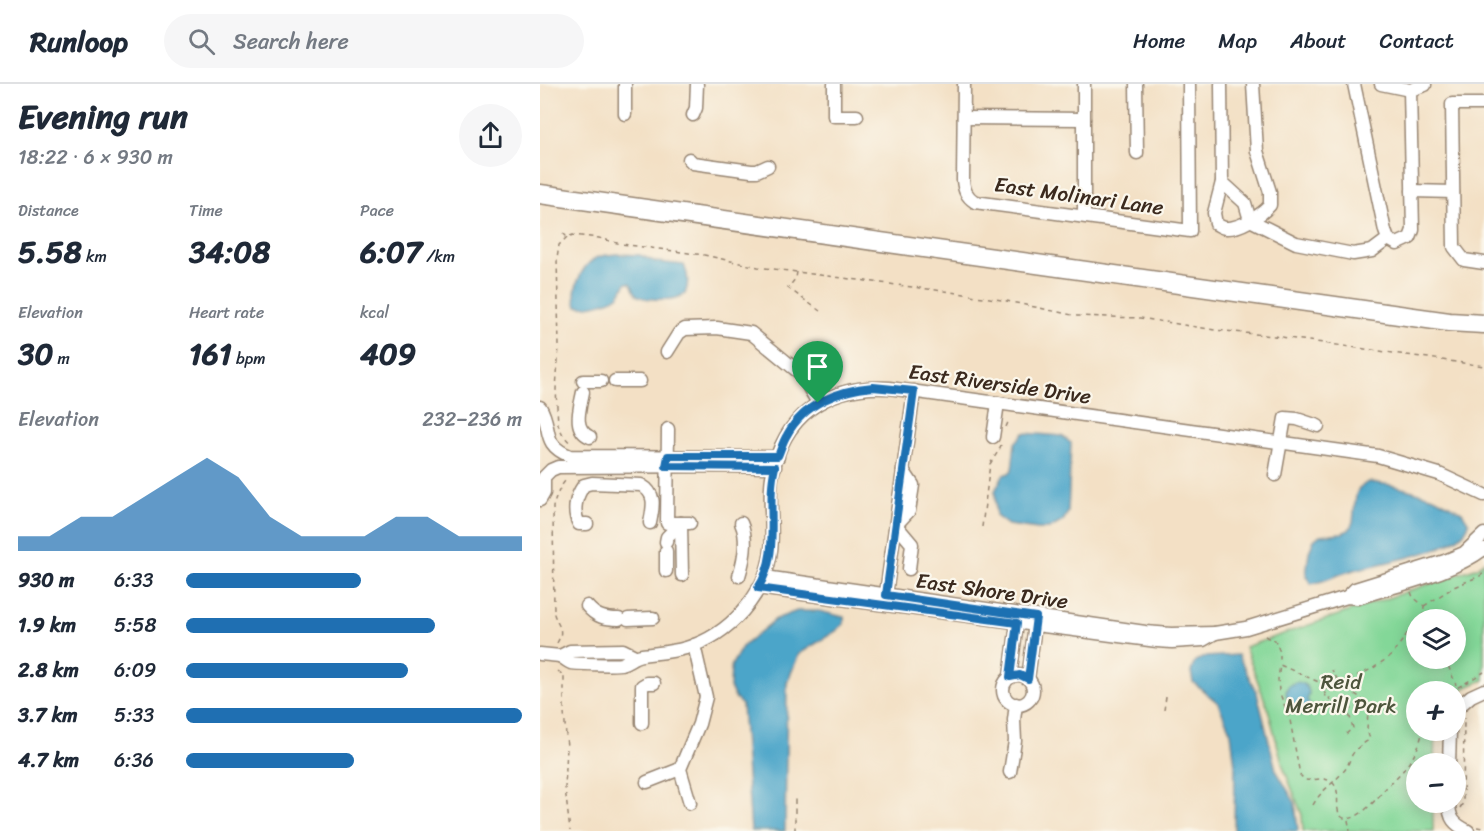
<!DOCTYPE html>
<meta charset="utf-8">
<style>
body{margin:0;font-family:Sriracha,sans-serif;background:#f6f6f7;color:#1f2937;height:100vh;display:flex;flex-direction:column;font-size:22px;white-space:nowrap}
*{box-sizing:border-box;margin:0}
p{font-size:20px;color:#747a83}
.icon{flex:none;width:33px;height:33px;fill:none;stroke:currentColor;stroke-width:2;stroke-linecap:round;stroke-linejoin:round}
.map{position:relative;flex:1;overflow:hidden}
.drawer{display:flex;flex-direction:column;background:#fff;width:540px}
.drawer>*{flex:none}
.fabs{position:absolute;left:866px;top:525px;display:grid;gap:12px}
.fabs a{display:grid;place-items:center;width:60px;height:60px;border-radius:50%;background:#fff;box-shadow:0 3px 15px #0003;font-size:30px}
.pin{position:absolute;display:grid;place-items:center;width:51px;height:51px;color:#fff;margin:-62px -26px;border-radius:50% 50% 50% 0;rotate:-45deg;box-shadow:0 0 6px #0007}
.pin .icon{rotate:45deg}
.round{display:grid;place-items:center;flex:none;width:63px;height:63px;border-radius:32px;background:#f6f6f7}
.headline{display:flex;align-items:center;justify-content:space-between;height:102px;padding:0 18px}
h1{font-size:33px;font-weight:700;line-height:45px}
.stats{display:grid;grid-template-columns:repeat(3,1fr);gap:9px;height:102px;padding:6px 18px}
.stats div{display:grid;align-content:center}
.stats b{font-size:30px;font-weight:700}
.stats small{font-size:16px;font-weight:400}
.stats p{font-size:16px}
.chart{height:168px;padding:12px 18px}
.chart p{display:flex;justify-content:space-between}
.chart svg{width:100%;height:108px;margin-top:6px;fill:#1f6fb2;opacity:.7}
ul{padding:0 18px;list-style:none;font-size:20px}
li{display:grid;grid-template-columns:96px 72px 1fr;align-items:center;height:45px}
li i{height:15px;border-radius:8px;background:#1f6fb2}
header{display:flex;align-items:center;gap:36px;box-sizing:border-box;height:84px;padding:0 30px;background:#fff;border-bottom:2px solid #e0e1e3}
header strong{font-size:28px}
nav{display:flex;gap:33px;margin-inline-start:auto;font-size:21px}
.search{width:420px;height:54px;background:#f6f6f7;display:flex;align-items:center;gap:15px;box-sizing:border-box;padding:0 21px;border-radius:33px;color:#747a83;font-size:22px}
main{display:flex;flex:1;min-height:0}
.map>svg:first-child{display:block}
</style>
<header>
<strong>Runloop</strong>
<div class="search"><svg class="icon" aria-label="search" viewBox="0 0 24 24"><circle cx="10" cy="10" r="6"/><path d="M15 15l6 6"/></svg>Search here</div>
<nav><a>Home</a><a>Map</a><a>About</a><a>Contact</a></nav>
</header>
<main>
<section class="drawer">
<div class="headline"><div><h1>Evening run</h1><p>18:22 · 6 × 930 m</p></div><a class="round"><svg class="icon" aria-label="share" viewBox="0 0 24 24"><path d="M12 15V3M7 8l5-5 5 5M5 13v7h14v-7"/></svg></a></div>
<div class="stats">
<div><p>Distance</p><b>5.58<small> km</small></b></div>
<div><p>Time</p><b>34:08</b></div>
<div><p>Pace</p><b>6:07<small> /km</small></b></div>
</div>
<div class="stats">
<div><p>Elevation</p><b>30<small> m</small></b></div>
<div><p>Heart rate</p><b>161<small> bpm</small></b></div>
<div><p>kcal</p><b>409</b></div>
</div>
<div class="chart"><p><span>Elevation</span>232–236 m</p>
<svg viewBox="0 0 160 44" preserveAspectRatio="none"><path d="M0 44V38L10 38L20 30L30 30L40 22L50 14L60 6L70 14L80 30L90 38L100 38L110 38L120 30L130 30L140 38L150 38L160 38V44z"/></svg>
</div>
<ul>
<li><b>930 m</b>6:33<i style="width:52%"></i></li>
<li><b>1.9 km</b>5:58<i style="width:74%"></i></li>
<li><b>2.8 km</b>6:09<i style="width:66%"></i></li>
<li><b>3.7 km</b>5:33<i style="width:100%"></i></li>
<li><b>4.7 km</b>6:36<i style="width:50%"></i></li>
</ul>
</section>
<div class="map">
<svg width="944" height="747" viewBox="0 0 944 747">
<rect width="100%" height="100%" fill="#fbf7ec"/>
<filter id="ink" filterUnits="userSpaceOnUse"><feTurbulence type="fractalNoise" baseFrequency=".0167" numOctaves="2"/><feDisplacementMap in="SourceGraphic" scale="12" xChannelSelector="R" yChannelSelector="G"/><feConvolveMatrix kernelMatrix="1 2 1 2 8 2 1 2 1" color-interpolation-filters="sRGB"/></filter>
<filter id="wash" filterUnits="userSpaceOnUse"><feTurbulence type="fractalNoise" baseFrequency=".008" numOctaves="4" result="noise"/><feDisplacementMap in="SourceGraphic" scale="24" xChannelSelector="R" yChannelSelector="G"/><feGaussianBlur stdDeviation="1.35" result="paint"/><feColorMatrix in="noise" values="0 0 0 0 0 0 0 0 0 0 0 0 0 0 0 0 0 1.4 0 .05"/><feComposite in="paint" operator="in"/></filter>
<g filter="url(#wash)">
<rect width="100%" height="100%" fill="#f3e0c5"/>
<path fill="#83d798" stroke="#5f805b" stroke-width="1.5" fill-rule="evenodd" d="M944,477v119l-22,9 -7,8v-5h-39v38l19,1 -1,32 -18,1v38l17,1v28h-130l-1,-16 -19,-49 -15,-57 -23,-62 233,-80zM876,536h39v38h-39z"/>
<g fill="#4ba5c9" stroke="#436874" stroke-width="1.5">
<path d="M77,170l23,1 16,7 28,3c4,9 5,20 1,29 -3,1 -6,3 -9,4 -7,2 -33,2 -38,-2 -4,-3 -5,-9 -7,-13h-5c-3,4 -4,9 -7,12 -7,7 -33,13 -42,11 -6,-14 3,-38 17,-47 6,-4 15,-4 23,-5z"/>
<path d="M484,349l38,3 9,7 -3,69 -5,9 -14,8h-11l-30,-4 -12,-9 -1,-25 8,-16 6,-2 3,-3 3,-27z"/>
<path d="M828,398l23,3 43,12 28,15 7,11c-6,30 -96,40 -122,49 -13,4 -23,10 -36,12l-5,-8 3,-24 5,-12 6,-5 22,-2 7,-3 4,-8 3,-27 3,-7z"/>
<path d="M257,527h22l25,6v7l-8,7 -37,23 -12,29 -2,148h-34l-9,-126 -7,-7 -5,-11 1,-21 11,-19 34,-28z"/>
<path d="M698,571l19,38 19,77 19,33 3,28h-64l1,-66 -4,-32 -13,-30 -25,-21 -2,-10 4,-11 10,-4z"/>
<path d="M756,598c11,1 16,9 11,18 11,14 -11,22 -12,5 -12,-6 -12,-19 1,-23z"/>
</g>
</g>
<g filter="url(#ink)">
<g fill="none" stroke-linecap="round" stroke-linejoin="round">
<defs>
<g id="minor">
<path d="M85,0v30"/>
<path d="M294,0v32h23"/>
<path d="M424,0l-1,96c1,10 3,16 12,22l215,29 -1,-147"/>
<path d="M596,0l1,69"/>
<path d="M681,0l1,98 -8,31 2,11c4,2 6,4 10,4 13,1 36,-13 44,-23v-13l-13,-41 -4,-67"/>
<path d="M814,0l31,147 3,8 9,5 13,-6 3,-8 -3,-140"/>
<path d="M841,0l29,6 15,-5v-1"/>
<path d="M944,20h-32l2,143 10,13 20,3"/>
<path d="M153,31l3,-7 1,-24"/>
<path d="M424,34l120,1"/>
<path d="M149,75l4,4 58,8h6l11,-5"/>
<path d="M682,98l23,21 5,17 46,23 57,11 19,-3 16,-12"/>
<path d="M872,107l41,1"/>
<path d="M544,132v-132"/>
<path d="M127,268l12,-19 6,-4 32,-1 34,5 50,41 17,29"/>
<path d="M43,297h18"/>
<path d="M75,297h25"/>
<path d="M43,308c-3,16 -11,37 7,45"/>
<path d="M0,323c13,21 0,37 30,49l208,1"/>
<path d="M128,345l-1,94h23"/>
<path d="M453,353l5,-34"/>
<path d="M363,386l10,15 -4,26 -13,14 16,19 -3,25"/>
<path d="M735,391l10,-57 12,1 21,7"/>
<path d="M0,416l4,-7v-16l7,-7 7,-3 164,-1 53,1"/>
<path d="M141,439l1,52"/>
<path d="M47,440h-8c-7,-13 -3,-28 5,-39l8,-2 49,2c16,9 12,22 9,38"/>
<path d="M126,458l1,-5 14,-14"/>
<path d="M126,487v-20"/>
<path d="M199,492c5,-16 9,-38 2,-53"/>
<path d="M218,504l399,53 15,1 31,-2 12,-7 -44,1 -26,-2 -380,-55"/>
<path d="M807,513l8,-8 90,-28 19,-8 20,-19"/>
<path d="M345,517l29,-210"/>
<path d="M47,522c9,11 18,13 32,13"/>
<path d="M88,535l25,-1"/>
<path d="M675,549l31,-5 101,-31 11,1c41,-14 91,-23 126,-49"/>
<path d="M0,570l20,2"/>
<path d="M95,572l-12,-6 -53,1 -10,5c3,2 8,6 11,7 3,1 47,2 50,1 8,-2 12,-8 21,-9 15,-2 30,-3 44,-7 43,-13 80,-53 85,-98 3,-24 -3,-49 1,-73 10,-61 56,-93 117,-89l489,68 61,18 45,21"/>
<circle cx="478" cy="606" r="15"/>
<path d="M470,593l8,-61"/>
<path d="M488,595l8,-62"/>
<path d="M915,626l16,-14 13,-6"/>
<path d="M102,639v-37l5,-3h7"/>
<path d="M909,680l1,-34"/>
<path d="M470,688l5,-31 -1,-21 2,-16"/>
<path d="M107,698l33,-13"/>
<path d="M909,718c0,17 5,22 19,29"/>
<path d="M150,719l-10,-34 19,-45 7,-27 -12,-52"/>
</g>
<path id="highway" d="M0,110l909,128 35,2"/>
</defs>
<use href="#minor" stroke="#978572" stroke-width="15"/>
<use href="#highway" stroke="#978572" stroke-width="21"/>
<g stroke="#978572" stroke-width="1.5" stroke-dasharray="4.5 4.5" stroke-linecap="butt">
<path d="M23,149l4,4 6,-2 26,3 22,6 83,11 54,12 193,25 51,8 75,16 63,2 75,12 59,6 210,30"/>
<path d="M27,153l-8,8 -2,14 2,87 -3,43 2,35 5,11 8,9"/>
<path d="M257,188l-1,6 -8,10 32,23"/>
<path d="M466,343l3,-7"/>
<path d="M442,443l8,-63 9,-14 2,-5"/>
<path d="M871,508l2,5 11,9 -1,14"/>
<path d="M884,522l30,-19 26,-11 4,-3"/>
<path d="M725,552l5,3 5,1 5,12v12"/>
<path d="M17,559c8,-14 1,-16 -3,-29l-1,-107c3,-10 7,-22 15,-29"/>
<path d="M905,574l11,27"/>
<path d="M18,587l6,5v37l3,34 -2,41 5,43"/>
<path d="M784,606l48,-21 20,-14 17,-24 5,6h2"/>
<path d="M910,608l34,-20"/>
<path d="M624,626l2,-13"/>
<path d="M808,626l18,-5"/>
<path d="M806,650l7,-6 -5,-18 -13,3 -5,-15 -3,1 -6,-16 -41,-18 -2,14 1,12 11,29 10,55 5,5c7,1 13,-2 19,-1 23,4 7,30 18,38 13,9 37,-21 44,-29 7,-8 16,-15 22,-24 8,-10 12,-21 15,-34"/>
<path d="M773,721c8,-15 19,-20 30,-33 5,-5 6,-11 9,-17 5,-8 11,-11 18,-16l-3,-9 1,-21 -3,-6 -4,-5 -21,-14 -8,-14"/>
<path d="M920,724l3,-5 1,-85"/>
<path d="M808,736l2,11"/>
<path d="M937,743l7,1"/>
<path d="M255,747v-32"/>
</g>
<use href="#minor" stroke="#fff" stroke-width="12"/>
<use href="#highway" stroke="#fff" stroke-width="18"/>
</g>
</g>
<g fill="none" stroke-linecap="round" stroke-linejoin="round" filter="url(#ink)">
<defs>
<path id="route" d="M333,303l41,4 -28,204 150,22 -8,62 -8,-4 -10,2 7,-54 -259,-35c24,-37 7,-81 17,-121l-109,-1 2,-10h110c3,-7 5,-15 9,-21 17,-32 53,-45 86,-48z"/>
</defs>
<use href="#route" stroke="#fff" stroke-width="12"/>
<use href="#route" stroke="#1f6fb2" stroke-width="8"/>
</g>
<g text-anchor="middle" stroke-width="4.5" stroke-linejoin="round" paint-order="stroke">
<g font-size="21" fill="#3b2a1e" stroke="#fbf7ec">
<text transform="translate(539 112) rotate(8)" y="7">East Molinari Lane</text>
<text transform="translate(460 300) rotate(8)" y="7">East Riverside Drive</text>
<text transform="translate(452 507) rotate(8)" y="7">East Shore Drive</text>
</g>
<g font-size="21" fill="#4d553c" stroke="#fbf7ec">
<text x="801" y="605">Reid<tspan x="801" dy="24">Merrill Park</tspan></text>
</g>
</g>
</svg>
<div class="fabs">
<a><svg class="icon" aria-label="layers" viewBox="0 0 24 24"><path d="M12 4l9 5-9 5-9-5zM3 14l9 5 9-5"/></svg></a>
<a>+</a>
<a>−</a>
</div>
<div class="pin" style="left:278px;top:319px;background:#1e9e55"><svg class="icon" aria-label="arrive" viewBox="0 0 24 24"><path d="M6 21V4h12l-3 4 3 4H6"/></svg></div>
</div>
</main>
